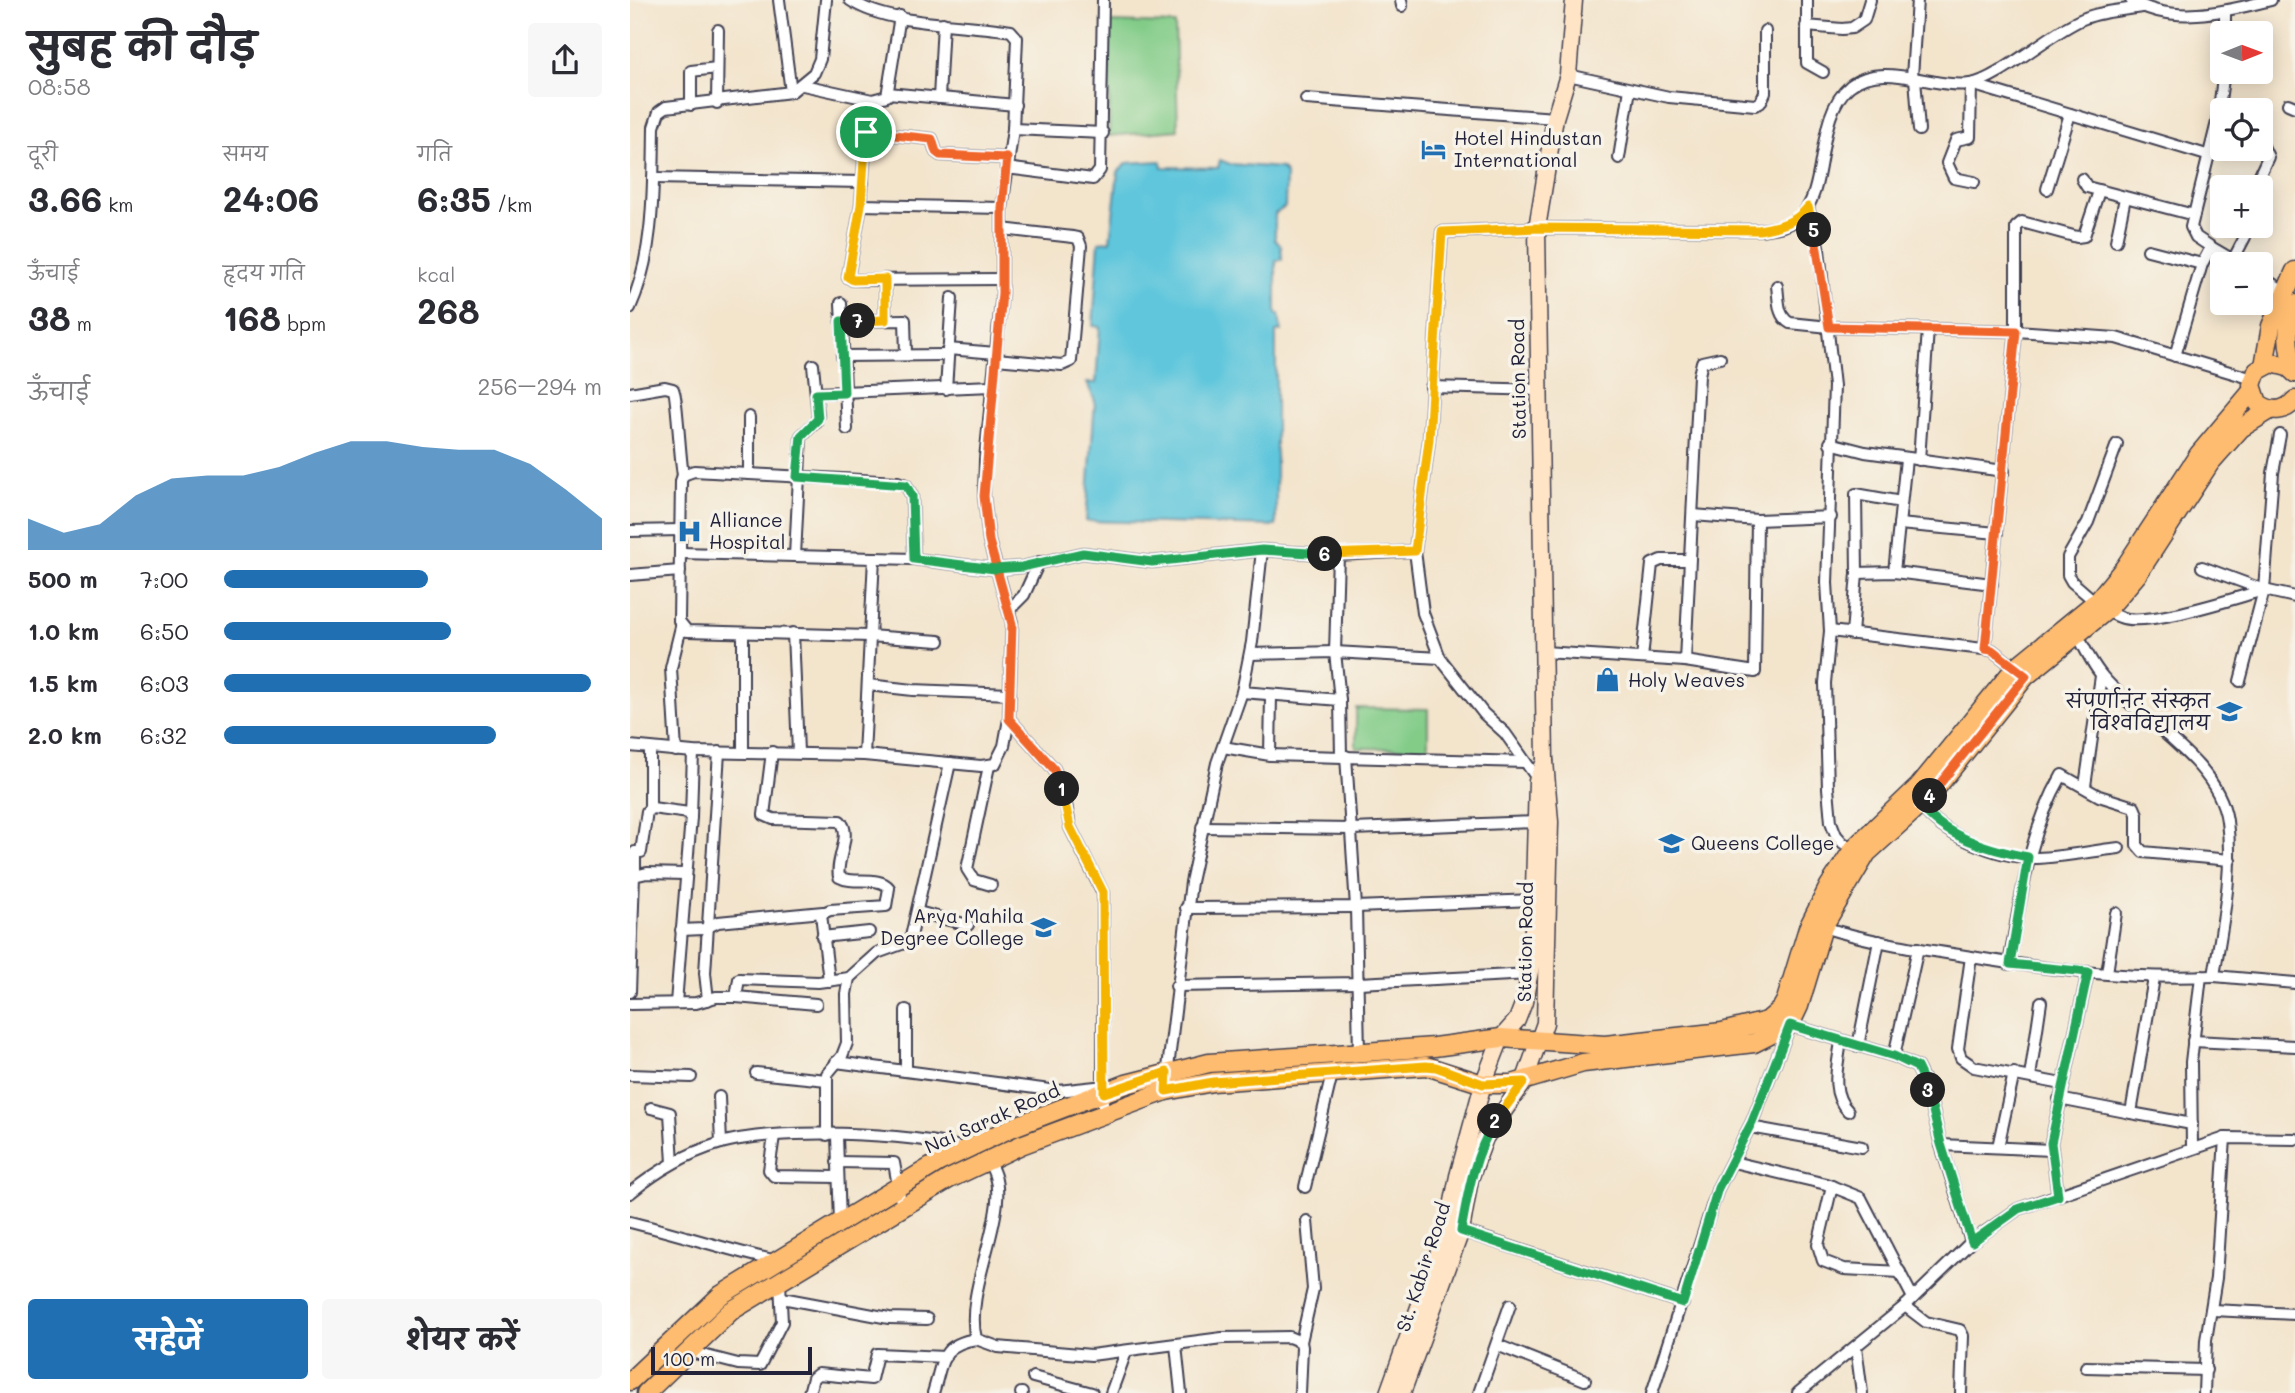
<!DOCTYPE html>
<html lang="hi">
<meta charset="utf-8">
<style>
body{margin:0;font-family:Mali,"Playpen Sans Deva",sans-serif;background:#f7f7f7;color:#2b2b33;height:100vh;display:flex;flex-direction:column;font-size:26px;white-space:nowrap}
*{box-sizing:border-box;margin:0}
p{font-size:23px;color:#7c7c81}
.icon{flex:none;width:38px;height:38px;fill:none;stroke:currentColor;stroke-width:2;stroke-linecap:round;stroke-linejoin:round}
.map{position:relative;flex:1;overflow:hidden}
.side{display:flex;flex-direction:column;background:#fff;width:630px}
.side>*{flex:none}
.needle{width:46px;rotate:89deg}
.tools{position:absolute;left:1580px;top:21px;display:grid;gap:14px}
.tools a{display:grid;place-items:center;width:63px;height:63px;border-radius:7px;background:#fff;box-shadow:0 4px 18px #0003;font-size:35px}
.scale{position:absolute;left:21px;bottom:18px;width:161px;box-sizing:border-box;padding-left:7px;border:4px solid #22223b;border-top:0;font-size:19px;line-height:24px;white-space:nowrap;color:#22223b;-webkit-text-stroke:5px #f7f3e8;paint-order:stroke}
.pin{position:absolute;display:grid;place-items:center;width:60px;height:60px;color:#fff;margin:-30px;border:4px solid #fff;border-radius:50%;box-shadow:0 2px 7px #0007}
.km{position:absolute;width:35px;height:35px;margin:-18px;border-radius:50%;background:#222;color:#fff;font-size:19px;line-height:35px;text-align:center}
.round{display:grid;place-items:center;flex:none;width:74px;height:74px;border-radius:7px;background:#f7f7f7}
.head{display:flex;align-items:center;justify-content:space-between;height:119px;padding:0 28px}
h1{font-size:38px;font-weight:700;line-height:52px}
.metrics{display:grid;grid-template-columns:repeat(3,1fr);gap:10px;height:119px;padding:7px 28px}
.metrics div{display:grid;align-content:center}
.metrics b{font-size:35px;font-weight:700}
.metrics small{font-size:19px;font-weight:400}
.metrics p{font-size:19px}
.chart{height:196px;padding:14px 28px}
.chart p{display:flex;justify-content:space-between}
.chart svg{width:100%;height:126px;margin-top:7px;fill:#1f6fb2;opacity:.7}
.action{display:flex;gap:14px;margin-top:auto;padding:14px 28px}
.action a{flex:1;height:80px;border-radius:7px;background:#1f6fb2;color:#fff;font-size:28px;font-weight:700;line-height:80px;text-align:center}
.action a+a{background:#f7f7f7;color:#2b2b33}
ul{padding:0 28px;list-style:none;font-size:23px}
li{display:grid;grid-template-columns:112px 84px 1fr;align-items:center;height:52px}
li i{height:18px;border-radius:9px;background:#1f6fb2}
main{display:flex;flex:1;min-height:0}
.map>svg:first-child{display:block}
</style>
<main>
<section class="side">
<div class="head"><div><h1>सुबह की दौड़</h1><p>08:58</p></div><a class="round"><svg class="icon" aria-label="share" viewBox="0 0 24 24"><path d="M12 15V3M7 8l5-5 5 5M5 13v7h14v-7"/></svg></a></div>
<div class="metrics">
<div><p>दूरी</p><b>3.66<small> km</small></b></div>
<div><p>समय</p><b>24:06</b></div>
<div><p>गति</p><b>6:35<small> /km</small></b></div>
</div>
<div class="metrics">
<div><p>ऊँचाई</p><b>38<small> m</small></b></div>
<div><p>हृदय गति</p><b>168<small> bpm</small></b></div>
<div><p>kcal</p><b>268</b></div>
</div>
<div class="chart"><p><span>ऊँचाई</span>256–294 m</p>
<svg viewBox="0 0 160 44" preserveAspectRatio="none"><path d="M0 44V33L10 38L20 35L30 25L40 19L50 18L60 18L70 15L80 10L90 6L100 6L110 8L120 9L130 9L140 14L150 23L160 33V44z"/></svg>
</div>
<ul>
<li><b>500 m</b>7:00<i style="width:54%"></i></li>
<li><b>1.0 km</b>6:50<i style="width:60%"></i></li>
<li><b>1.5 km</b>6:03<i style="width:97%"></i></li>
<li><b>2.0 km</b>6:32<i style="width:72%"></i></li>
</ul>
<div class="action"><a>सहेजें</a><a>शेयर करें</a></div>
</section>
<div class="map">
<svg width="1665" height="1393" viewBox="0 0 1665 1393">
<rect width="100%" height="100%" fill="#f7f3e8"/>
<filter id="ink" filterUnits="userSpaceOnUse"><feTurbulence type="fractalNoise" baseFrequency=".0143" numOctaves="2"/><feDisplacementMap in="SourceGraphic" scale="14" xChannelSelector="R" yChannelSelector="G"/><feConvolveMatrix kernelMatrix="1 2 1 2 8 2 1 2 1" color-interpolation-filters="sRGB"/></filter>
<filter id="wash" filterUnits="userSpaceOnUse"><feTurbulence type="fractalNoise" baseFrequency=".00686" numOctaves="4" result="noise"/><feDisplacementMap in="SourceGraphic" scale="28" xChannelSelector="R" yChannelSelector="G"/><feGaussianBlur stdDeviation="1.57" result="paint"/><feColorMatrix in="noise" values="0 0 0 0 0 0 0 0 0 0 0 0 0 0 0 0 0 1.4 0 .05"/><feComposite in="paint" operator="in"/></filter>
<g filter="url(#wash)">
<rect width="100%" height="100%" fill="#f3e4cc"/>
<g fill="#82cc88" stroke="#527762" stroke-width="2">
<path d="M480,22l65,2 3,106 -69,6z"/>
<path d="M726,708l72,1v40l-72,-1z"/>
</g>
<path fill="#5fc6dc" stroke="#40748c" stroke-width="2" d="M590,160l10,4 51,4 5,6 -1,33 -10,7v26l6,5 1,14 -6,2v53h3l2,17 -5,1v194l-190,-5 9,-120 -8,-18h9l4,-56 -7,-1 6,-84 11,-1 8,-69 9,-9 34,-2 1,6 56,1z"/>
</g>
<g filter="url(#ink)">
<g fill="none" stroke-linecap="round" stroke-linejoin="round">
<defs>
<g id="street">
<path d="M149,0l12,92"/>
<path d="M771,0l1,6"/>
<path d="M1177,0v63l16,9"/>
<path d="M1501,0c42,26 96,11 140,0"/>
<path d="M270,16l-13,80 -15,4 -4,5 -7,100 -13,72 5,3 149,-1"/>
<path d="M1176,26l36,3 10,-1 12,-8 6,-20"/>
<path d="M1595,33v-22"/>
<path d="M938,75l101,22 86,8 5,-2 5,-10v-62"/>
<path d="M1282,77l5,-77"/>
<path d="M1285,78l4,52"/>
<path d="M173,85l69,15"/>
<path d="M258,93l127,12"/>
<path d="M309,98l4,-75"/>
<path d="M676,99l249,19"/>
<path d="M87,103l1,-73"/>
<path d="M1658,104l7,3"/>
<path d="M61,105v-34l26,-3"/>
<path d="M383,129l90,4"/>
<path d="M236,132l66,7 4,13 4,3 67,3"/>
<path d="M989,158l11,-69"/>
<path d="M376,168l87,11 7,-9 3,-170"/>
<path d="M23,178l210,4"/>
<path d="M1452,179l5,8 107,28"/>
<path d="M1344,182l-20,-4 -7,-15 9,-23 14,-3 1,-53 239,72"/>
<path d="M1624,187l14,-30 -7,-15"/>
<path d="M1417,189l23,-75"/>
<path d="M231,205l141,3"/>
<path d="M1178,207l11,43 15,136 -7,197 3,48 -5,52 3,105 3,34 5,13 7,8 11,5"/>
<path d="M1486,241l9,-43"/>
<path d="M1581,247l29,17"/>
<path d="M1518,250l54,14"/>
<path d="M1603,260l12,-23 -2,-11"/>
<path d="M1631,277l25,15"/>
<path d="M1147,286c2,13 0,30 13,37l39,4 187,4 100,7 137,41"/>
<path d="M211,303l6,126"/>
<path d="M0,308c25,-56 23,-121 24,-181l5,-15 7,-5 125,-15 23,-19 6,-14 6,-59"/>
<path d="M255,320v-41"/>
<path d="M211,321l64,-1 1,34"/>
<path d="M318,349l48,4"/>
<path d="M212,356l105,-1"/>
<path d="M1545,356l27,-92 9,-17 -15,-10 -5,-10 26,-105 7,-50"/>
<path d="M1090,358l-18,4 -3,13 -14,286 70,11 2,-152"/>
<path d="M366,359l66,6 9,-4 10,-115 -3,-8 -5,-1 -71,-8"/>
<path d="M801,387l108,3"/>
<path d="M316,389l6,-91"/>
<path d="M0,393l35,-6 8,2c4,5 7,71 10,86"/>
<path d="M186,393l177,-7"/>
<path d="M119,417v57"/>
<path d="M1200,443l35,9 139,19"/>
<path d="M1487,444l-29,78 -20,35v18l4,7c14,11 31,29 48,35 26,11 114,-19 144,-27"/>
<path d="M1289,460l9,-131"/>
<path d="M1063,515l64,5 74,-3"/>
<path d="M1269,524l98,9"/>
<path d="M0,531l51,-1"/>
<path d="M50,553l234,6 81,10 27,-2 61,-14 69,9 110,-12 76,5 77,-4"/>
<path d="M708,555l-3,97 5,48 1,56"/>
<path d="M165,556l6,-120 15,-14 2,-6 -5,-51"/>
<path d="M284,559l-2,-63 -6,-11 -8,-3 -204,-11 -11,4 -2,6 -2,140 8,10 182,5 70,5"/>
<path d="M1572,567l62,23 31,7"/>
<path d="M1264,572l12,-113"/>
<path d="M1227,573l37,-1 98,12"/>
<path d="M0,575l50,-4"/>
<path d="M379,610l15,-15 15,-33"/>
<path d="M1200,631l162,19 26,20"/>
<path d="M1446,631c7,15 16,33 27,46 36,43 116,84 124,144 7,51 -5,104 -13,155l81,7"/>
<path d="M113,633v119"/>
<path d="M163,633l5,119"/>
<path d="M1222,634l5,-61 -1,-79 45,8"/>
<path d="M1355,648l31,-317v-104l6,-5 55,15 7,-1 15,-45"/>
<path d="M914,652l141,9"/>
<path d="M620,654l85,-2 105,6"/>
<path d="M1012,658l10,-94 9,-4h28"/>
<path d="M1610,681l24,-91 9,-117 7,-38"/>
<path d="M238,685l45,5 97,4"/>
<path d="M612,692l98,8"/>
<path d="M379,719l45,50 10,24 6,34 33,66v220"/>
<path d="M0,746l63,6 171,3 117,11 14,-2 9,-18 5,-27 3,-96 -23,-82 -5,-45 1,-37 17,-166v-85l11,-79 4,-91 -6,-7c-46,-8 -123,-5 -161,-31"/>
<path d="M593,747l47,8 255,7"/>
<path d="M46,751l-5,-83 10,-41"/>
<path d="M142,752l-8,63 9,4 67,2c13,13 -5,39 -1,56 14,8 40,-2 50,11l-3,18 -56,4 -9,4 8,67"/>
<path d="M234,755l10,-197"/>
<path d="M640,755l1,-60"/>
<path d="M716,756l10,151 3,146"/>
<path d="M359,766l-22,103 7,11 17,5"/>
<path d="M909,781l-34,-48 -21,-19 -44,-56 -17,-45 -8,-62 14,-111 13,-208 95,-4 222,2c13,-2 29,-3 40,-12 31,-28 14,-101 51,-132 33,-26 83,3 120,-2 27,-3 83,-54 115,-66 17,-7 39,-8 57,-11"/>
<path d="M1455,786l16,-110"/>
<path d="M1291,805c21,31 78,53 116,53 27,-1 55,-7 82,-10"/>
<path d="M20,809v-59"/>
<path d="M61,817l2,-65"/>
<path d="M572,827l150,2 185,-7"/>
<path d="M5,873v-21h6l6,-41 5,-3 37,5 2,4 -15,186"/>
<path d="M556,908l170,-1 178,-7"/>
<path d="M288,912l50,13"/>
<path d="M1193,927c44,14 90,21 136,28 84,14 170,25 255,21"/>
<path d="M51,930l23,-1 14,-7 105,-10"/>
<path d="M192,937l47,-5"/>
<path d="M1341,957l-13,92 3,9 13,9 88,17"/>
<path d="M1379,964c12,-66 19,-130 53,-189l37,21 35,11 3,7v31l6,7 87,8"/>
<path d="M1477,973l9,-60"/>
<path d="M1524,978l-23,135 61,11"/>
<path d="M546,986l183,-3 171,-9"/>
<path d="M0,992l4,-116 13,-3 37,1"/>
<path d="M106,997l3,-18 79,3 31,-4"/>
<path d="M78,1000l-3,-27 14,-221"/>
<path d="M0,1004l66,-1 20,-6h20l80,7"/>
<path d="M276,1010v61"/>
<path d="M1211,1041c-3,24 -12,51 7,70"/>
<path d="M1563,1041l102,5"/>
<path d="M1228,1046l21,-105"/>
<path d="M1264,1056l24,-108"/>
<path d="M206,1062l222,29 47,-5"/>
<path d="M126,1073l71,7"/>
<path d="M0,1075l61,2"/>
<path d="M537,1076l24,-194 26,-119 25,-71 10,-50 10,-92"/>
<path d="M1400,1077l11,-75"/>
<path d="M89,1097l2,46"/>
<path d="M1429,1099l72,14"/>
<path d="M21,1108l19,5 3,50"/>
<path d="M1120,1127l112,20"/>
<path d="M197,1135v-61l15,-18 5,-13 -1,-49 3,-16 28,-25 33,-12 40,-178"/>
<path d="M144,1136l-5,34 5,6 63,1"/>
<path d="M207,1136l3,86"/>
<path d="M1311,1145l111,5"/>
<path d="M1368,1147l16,-74"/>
<path d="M1562,1147l-1,-85 10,-86"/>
<path d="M357,1161c33,38 -25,123 -11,178l22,8 93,8 131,-17 67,-1 12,5 1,5 -2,46"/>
<path d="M207,1162l57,1 8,45"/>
<path d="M1103,1162l93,22 35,14 52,100"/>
<path d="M1202,1186l-14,59 5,16 21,8 56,3"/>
<path d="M675,1187l27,-113"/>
<path d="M0,1193c27,-22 55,-39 88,-49 55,-17 194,-12 249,5"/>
<path d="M1428,1196l-7,-53 37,-171"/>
<path d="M0,1222c50,12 97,28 147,39"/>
<path d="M826,1229l227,74"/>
<path d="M152,1298l107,20 38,1"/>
<path d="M1275,1306l21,16 34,8 3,6 -2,57"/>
<path d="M1582,1310l83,4"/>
<path d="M671,1342l12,-53 -6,-68"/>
<path d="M546,1345l5,48"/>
<path d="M867,1345l88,35"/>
<path d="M1226,1347l6,46"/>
<path d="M61,1352l47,12 22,1 22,-43 -2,-39"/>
<path d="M1456,1367l120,3"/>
<path d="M403,1377l59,16"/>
<path d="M179,1393l4,-15 5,-4 53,5 6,-25 68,3"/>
<path d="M303,1393c10,-31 6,-48 43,-54"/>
<path d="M391,1393h1"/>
<path d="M481,1393l15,-41"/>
<path d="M849,1393l31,-88"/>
<path d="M1022,1393l66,-205 34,-66 38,-97 104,31 23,11 11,22 13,56 30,97"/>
<path d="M1168,1393l107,-87 66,-64 47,-33 207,-71 70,1"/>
<path d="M1574,1393l2,-53 10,-62 9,-140"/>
</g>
<g id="secondary">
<path d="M758,1393l60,-166 10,-51 25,-92 18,-46 16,-18 7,-18 8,-41 5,-180 8,-20"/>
<path d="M772,1393l59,-162 9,-52 15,-41 39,-56 21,-59 5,-201 -5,-61 -8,-533 18,-110 13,-43 6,-75"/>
</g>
<g id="primary">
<path d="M1634,366l7,-40 24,-55"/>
<path d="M1665,373l-7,-6 -16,-4 -15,8 -5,14 6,18c13,10 27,9 37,-3"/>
<path d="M1665,373c-8,-27 -10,-43 0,-69"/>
<path d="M0,1381l91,-86 218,-133 74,-35 113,-43 83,-21 225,-16 67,-9 104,7 117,-13 45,-11 14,-12 5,-9 22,-72 21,-42 25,-38 65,-62 96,-118 82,-67 28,-34 74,-113 53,-63"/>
<path d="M16,1393l85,-82 218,-132 72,-34 145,-54 47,-9 213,-16 57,18h29l71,-21 171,-20 36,-18 9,-19 24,-79 44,-74 63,-57 96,-120 82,-67 29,-34 73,-112 31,-35 29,-18"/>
</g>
</defs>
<use href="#street" stroke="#413f51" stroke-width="14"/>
<use href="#secondary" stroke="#413f51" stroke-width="19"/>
<use href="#primary" stroke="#413f51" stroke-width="21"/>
<use href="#street" stroke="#fff" stroke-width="10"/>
<use href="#secondary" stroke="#ffe4c6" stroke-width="16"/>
<use href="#primary" stroke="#febc70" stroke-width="18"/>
</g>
</g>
<g fill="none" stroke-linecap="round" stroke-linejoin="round" filter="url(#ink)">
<defs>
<path id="split-1" d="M236,132l66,7 4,13 4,3 67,3 -5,50v85l-18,203 5,45 23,83 -3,95 45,50 8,20"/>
<path id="split-2" d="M432,789l8,38 33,65 1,201 63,-21 -1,19 47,-9 213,-16 10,1 47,17 41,-2 -29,39"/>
<path id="split-3" d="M865,1121c-21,34 -27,71 -34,110l222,72 35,-115 34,-66 38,-97 104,31 23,11 11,23"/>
<path id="split-4" d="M1298,1090l13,54 31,98 46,-33 40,-13 -7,-53 37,-171 -78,-8 18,-107c-38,-7 -85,-20 -107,-52l9,-9"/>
<path id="split-5" d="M1184,230l15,97 187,4 -31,318 7,1 34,26 -96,120"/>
<path id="split-6" d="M695,554l90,-3 14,-111 13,-208 95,-4 222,2c21,-4 35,-6 49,-23l6,23"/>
<path id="split-7" d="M228,321h-17l3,72 -28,1 2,25 -17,17 -4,41 109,8 6,11 2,63 81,10 27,-2 61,-14 69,9 110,-12 63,4"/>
<path id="split-8" d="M228,321l27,-1v-41l-32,1 -5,-3 13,-72 5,-73"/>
</defs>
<use href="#split-1" stroke="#fff" stroke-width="14"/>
<use href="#split-2" stroke="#fff" stroke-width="14"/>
<use href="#split-3" stroke="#fff" stroke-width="14"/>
<use href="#split-4" stroke="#fff" stroke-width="14"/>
<use href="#split-5" stroke="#fff" stroke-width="14"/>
<use href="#split-6" stroke="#fff" stroke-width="14"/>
<use href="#split-7" stroke="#fff" stroke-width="14"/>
<use href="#split-8" stroke="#fff" stroke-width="14"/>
<use href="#split-1" stroke="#f0652b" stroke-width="9"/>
<use href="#split-2" stroke="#f5b400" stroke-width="9"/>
<use href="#split-3" stroke="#22a559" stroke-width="9"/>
<use href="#split-4" stroke="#22a559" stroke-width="9"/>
<use href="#split-5" stroke="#f0652b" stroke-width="9"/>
<use href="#split-6" stroke="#f5b400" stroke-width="9"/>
<use href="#split-7" stroke="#22a559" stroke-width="9"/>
<use href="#split-8" stroke="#f5b400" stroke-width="9"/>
</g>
<defs>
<symbol id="hotel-bare" viewBox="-9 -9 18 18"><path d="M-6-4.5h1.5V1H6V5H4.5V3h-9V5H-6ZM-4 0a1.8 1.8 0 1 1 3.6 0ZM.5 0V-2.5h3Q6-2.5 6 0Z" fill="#1f6fb2" stroke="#f7f3e8" stroke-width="2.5" paint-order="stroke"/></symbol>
<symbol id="hospital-bare" viewBox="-9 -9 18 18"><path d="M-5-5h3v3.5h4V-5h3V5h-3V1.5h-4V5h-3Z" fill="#1f6fb2" stroke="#f7f3e8" stroke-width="2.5" paint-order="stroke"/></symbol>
<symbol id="shop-bare" viewBox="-9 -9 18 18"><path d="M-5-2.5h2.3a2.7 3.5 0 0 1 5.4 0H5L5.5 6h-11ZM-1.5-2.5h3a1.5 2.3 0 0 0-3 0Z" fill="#1f6fb2" stroke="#f7f3e8" stroke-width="2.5" paint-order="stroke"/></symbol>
<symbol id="university-bare" viewBox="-9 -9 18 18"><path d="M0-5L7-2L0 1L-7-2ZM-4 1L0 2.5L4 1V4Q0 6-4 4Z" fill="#1f6fb2" stroke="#f7f3e8" stroke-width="2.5" paint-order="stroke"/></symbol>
<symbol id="school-bare" viewBox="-9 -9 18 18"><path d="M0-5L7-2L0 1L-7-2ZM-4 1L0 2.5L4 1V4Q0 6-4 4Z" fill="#1f6fb2" stroke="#f7f3e8" stroke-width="2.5" paint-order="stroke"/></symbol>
</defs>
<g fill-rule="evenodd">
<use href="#hotel-bare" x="786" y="132" width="35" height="35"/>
<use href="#hospital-bare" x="42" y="514" width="35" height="35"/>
<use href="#shop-bare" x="960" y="662" width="35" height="35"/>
<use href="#university-bare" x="1582" y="694" width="35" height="35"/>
<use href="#school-bare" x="1024" y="826" width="35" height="35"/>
<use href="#university-bare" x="396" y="910" width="35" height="35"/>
</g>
<g text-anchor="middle" stroke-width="7" stroke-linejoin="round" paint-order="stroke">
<g font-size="19" fill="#22223b" stroke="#f7f3e8" text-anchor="start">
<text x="824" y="145">Hotel Hindustan<tspan x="824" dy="22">International</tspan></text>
<text x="79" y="527">Alliance<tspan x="79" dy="22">Hospital</tspan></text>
<text x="998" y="687">Holy Weaves</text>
<text x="1580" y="708" text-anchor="end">संपूर्णानंद संस्कृत<tspan x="1580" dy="22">विश्वविद्यालय</tspan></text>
<text x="1061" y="850">Queens College</text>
<text x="394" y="923" text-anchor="end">Arya Mahila<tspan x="394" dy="22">Degree College</tspan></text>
</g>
<g font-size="19" fill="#22223b" stroke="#f7f3e8">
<text transform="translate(888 379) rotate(-91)" y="7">Station Road</text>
<text transform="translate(895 942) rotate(-89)" y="7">Station Road</text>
<text transform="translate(362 1118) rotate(-24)" y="7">Nai Sarak Road</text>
<text transform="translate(793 1267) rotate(-72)" y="7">St. Kabir Road</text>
</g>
</g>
</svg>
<div class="tools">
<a><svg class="needle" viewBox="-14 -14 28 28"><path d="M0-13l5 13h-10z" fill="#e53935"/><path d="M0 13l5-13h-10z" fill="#7c7c81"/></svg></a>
<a><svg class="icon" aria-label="locate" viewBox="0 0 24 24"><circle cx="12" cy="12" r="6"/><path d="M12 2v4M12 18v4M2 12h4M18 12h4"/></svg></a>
<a>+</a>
<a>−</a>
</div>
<div class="scale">100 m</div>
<div class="pin" style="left:236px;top:132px;background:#1e9e55"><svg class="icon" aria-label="arrive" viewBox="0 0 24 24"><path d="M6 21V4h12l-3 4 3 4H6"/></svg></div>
<b class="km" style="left:432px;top:789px">1</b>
<b class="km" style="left:865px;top:1121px">2</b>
<b class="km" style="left:1298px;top:1090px">3</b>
<b class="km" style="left:1300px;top:796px">4</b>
<b class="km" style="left:1184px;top:230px">5</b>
<b class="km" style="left:695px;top:554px">6</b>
<b class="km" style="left:228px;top:321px">7</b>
</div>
</main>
